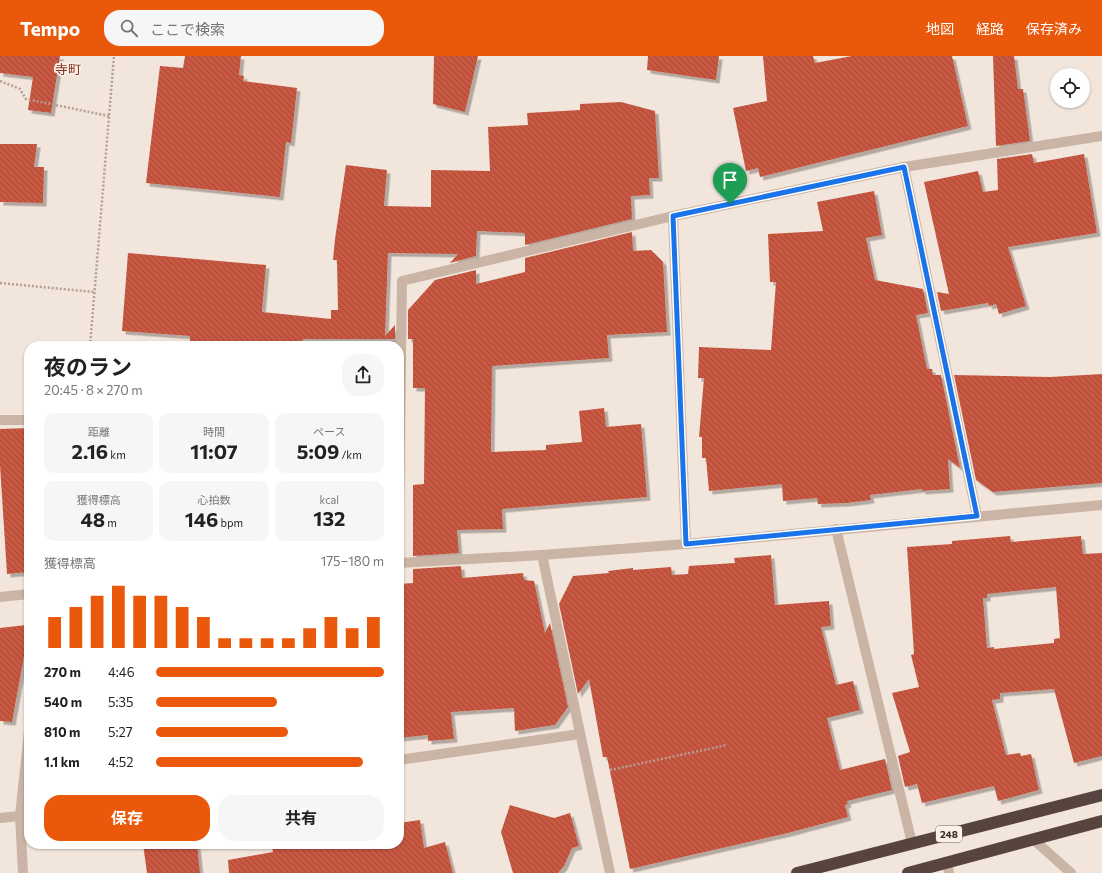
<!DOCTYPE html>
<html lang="ja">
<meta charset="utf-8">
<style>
body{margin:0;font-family:Commissioner,"Noto Sans JP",sans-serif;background:#f6f6f6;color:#222;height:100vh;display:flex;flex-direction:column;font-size:15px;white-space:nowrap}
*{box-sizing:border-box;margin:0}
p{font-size:13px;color:#767676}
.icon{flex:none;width:22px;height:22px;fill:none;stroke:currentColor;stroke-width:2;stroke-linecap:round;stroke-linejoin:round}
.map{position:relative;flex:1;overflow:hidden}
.side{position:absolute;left:24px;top:285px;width:380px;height:508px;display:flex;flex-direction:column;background:#fff;border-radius:16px;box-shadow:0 1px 3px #0004}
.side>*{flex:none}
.buttons{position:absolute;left:1050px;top:12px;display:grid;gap:8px}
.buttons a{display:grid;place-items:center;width:40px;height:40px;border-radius:50%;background:#fff;box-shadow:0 1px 3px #0004;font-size:20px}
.pin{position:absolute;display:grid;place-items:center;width:34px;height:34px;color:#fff;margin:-41px -17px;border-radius:50% 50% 50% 0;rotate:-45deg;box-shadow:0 0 4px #0007}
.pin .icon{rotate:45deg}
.round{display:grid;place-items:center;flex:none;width:42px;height:42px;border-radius:16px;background:#f6f6f6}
.head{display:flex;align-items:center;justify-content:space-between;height:68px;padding:0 20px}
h1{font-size:22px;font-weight:700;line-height:30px}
.figures{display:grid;grid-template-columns:repeat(3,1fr);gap:6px;height:68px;padding:4px 20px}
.figures div{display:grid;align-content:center;border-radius:10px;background:#f6f6f6;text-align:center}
.figures b{font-size:20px;font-weight:700}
.figures small{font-size:11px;font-weight:400}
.figures p{font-size:11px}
.chart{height:112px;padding:8px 20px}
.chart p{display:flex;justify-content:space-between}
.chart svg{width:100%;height:72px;margin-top:4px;stroke:#ea580c;stroke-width:6}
.button{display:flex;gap:8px;margin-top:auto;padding:8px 20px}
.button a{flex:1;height:46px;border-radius:16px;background:#ea580c;color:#fff;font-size:16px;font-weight:700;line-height:46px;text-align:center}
.button a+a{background:#f6f6f6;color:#222}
ul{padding:0 20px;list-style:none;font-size:13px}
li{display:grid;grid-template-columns:64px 48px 1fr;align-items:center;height:30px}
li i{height:10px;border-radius:5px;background:#ea580c}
header{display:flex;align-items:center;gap:24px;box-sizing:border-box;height:56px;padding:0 20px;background:#ea580c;color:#fff}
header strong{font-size:19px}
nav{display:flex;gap:22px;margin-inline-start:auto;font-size:14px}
.search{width:280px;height:36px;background:#f6f6f6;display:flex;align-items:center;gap:10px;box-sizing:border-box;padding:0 14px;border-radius:16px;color:#767676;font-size:15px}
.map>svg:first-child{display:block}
</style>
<header>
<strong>Tempo</strong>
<div class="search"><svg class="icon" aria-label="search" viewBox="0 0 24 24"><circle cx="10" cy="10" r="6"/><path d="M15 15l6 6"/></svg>ここで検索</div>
<nav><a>地図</a><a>経路</a><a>保存済み</a></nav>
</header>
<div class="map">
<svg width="1102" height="817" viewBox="0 0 1102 817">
<defs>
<pattern id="building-back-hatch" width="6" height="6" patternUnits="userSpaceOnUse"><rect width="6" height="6" fill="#c85943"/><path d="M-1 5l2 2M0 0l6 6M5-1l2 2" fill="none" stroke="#a34a38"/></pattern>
<filter id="shadow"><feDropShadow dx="3.5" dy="3.5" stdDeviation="0" flood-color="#0004"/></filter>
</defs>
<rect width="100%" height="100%" fill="#f2e5db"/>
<g fill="url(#building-back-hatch)" fill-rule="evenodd" filter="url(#shadow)">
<path d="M0,0h60l-9,57 -23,-3 5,-33 -33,-4z"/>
<path d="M185,0h56l-2,19 5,1 -1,5 54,7 -6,55 -5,-1 -6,55 -134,-14 14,-117 23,2z"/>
<path d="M434,0h44l-13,56 -32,-8z"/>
<path d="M648,0h71l-3,24 -69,-10z"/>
<path d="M763,0h50l2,7 37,-7h100l16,70 -208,51 -2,-9 -12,3 -13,-63 34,-7z"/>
<path d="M993,0h21l4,33h5l7,52 -34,5z"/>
<path d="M621,46l34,9 4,67h-10l1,17 -19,1 1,23 -107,26v-12l-48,-2 -1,25 -26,7 8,-9 -70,-1 -3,83 10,-11v14h-92l-1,7 -42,-2v2h-70v-10l-68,-5 6,-78 138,12 -4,47 69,7v-9h7l-1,-50h-4l2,-21 11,-74 41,5 -3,36 47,1v-37l59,1 -2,-44 40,-2 -1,-12 53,-3v-6z"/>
<path d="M0,88h37l-3,23h10l-1,36 -43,-1z"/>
<path d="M1032,98l2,9 50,-9 13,79 -89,14 18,59 -27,8 -3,-10 -7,2 -1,-3 -47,8 -4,-19 12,2 -25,-112 54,-11 5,21 15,-2 -1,-31z"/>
<path d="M874,135l8,44 -16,3 9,42 48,9 5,24 -12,2 11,54h5l1,6h8l19,93 -12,-9 2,30 -28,2v-2l-52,6 1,5 -25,3 -28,1 -1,-6 -34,3 -1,-17 -73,7 -3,-33h-4v-21h-3l5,-59h-6l1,-31 72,3 5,-68h-6l-2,-48 55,-3 -6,-29z"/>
<path d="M632,176l1,19 18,-1 12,12 4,70 -60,3 2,23 -117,8 -1,86 55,-2v-5l36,-3 -3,-31 25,-3 2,19 35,-3 6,73 -145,12 1,20 -46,1 2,23 -46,3v-71l11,-1 1,-96h-12v-49h-5v-29l27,-30 41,-10v14l49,-12v-14z"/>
<path d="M1102,318v109l-109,9 -17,-12 -22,-105 96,2z"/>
<path d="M29,372v144l-22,2 -7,-109v-36z"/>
<path d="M1010,480l1,6 70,-6 2,18 19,-1v203l-28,7 -20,-74 -54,4v6l-8,1 14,55 14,-2 1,3 10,-2 8,36 -41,11 -4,-15 -72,17 -5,-19 -12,3 -7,-31 12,-4 -18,-59 27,-6 -8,-32 3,-1 -7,-107 45,-3v-3zM1056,531l4,51 -6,1v4l-60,6v-2l-7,1 -4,-50h4v-4z"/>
<path d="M771,499l4,50 54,-4 2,25 -10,1 15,58 17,-4 7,29 -33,8 13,52 45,-11 7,31 -45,11 1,3 -3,1 3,12 -60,16 -158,36 -23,-112h-4l-14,-78 -11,15 -19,-90 14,-28 36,-3 -1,-2 25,-3v2l38,-3 1,8 16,-1 1,-8 46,-3 -1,-5z"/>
<path d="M461,510l1,12 61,-5 1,7 10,1 11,52 5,-10 18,84 -13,18 -40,6 -1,-23 -63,4 3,27 -26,2v-6l-29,3v-154l14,-1v-14z"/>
<path d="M26,569l1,15 -15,82 -12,-1v-93z"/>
<path d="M510,749l44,13 16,-5 9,33 -7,2 -8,18 -6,7h-45l-12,-41z"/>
<path d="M420,764l4,28 21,-6 8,31h-224l-1,-13 45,-8 -2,-8h128v-21z"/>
<path d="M143,788h54l3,29h-53z"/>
</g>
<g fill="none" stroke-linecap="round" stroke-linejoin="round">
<g stroke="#b69e91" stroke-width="2.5" stroke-dasharray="2 2" stroke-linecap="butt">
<path d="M0,25l20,8 6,10 83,17"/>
<path d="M0,227l94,9"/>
<path d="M90,290l24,-290"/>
<path d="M610,714l117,-25"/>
</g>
<g stroke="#cab4a6" stroke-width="10">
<path d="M904,111l73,349"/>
<path d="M673,160l13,328"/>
<path d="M0,364h29"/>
<path d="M399,448l3,-223 271,-65 231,-49 198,-31"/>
<path d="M836,473l76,314"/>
<path d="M542,499l68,318"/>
<path d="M399,507l143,-8 144,-11 416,-39"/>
<path d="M0,541l29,-3"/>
<path d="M399,704l181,-26"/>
<path d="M0,762l29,-3"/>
<path d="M1034,784l37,33"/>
<path d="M947,807l2,10"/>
<path d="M23,817l-3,-57 9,-85"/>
</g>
<g stroke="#58443e" stroke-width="12">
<path d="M797,817l305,-78"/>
<path d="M908,817l194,-52"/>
</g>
</g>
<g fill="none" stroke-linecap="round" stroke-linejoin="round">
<defs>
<path id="route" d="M904,111l73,349 -291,28 -13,-328z"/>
</defs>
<use href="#route" stroke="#fff" stroke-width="8"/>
<use href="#route" stroke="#1a73e8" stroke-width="5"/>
</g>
<g text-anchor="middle" stroke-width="3.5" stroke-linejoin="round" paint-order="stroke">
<rect fill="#faf0e7" stroke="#716661" stroke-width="1" x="936" y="770" width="26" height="16" rx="3"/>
<g font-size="10" font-weight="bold" fill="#362b27">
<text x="949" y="782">248</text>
</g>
<g font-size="13" fill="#87301f" stroke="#faf0e7">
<text x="68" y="18">寺町</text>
</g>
</g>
</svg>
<div class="buttons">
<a><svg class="icon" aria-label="locate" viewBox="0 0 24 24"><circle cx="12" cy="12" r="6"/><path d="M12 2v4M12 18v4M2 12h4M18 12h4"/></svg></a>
</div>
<div class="pin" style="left:730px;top:148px;background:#1e9e55"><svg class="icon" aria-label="arrive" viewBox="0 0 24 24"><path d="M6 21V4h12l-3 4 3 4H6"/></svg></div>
<section class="side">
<div class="head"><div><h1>夜のラン</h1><p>20:45 · 8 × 270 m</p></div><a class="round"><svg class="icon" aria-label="share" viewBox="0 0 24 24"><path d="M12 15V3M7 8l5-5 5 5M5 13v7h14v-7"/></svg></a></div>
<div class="figures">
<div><p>距離</p><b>2.16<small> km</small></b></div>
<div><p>時間</p><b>11:07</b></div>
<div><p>ペース</p><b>5:09<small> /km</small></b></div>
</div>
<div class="figures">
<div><p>獲得標高</p><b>48<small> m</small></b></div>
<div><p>心拍数</p><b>146<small> bpm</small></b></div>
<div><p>kcal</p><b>132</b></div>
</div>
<div class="chart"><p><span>獲得標高</span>175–180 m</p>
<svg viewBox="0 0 160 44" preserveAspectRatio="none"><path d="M5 44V25M15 44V19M25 44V12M35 44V6M45 44V12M55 44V12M65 44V19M75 44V25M85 44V38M95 44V38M105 44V38M115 44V38M125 44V32M135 44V25M145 44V32M155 44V25"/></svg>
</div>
<ul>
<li><b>270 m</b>4:46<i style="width:100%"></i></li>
<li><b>540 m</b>5:35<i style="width:53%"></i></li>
<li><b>810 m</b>5:27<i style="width:58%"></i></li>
<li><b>1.1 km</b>4:52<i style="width:91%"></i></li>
</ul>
<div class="button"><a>保存</a><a>共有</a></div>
</section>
</div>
